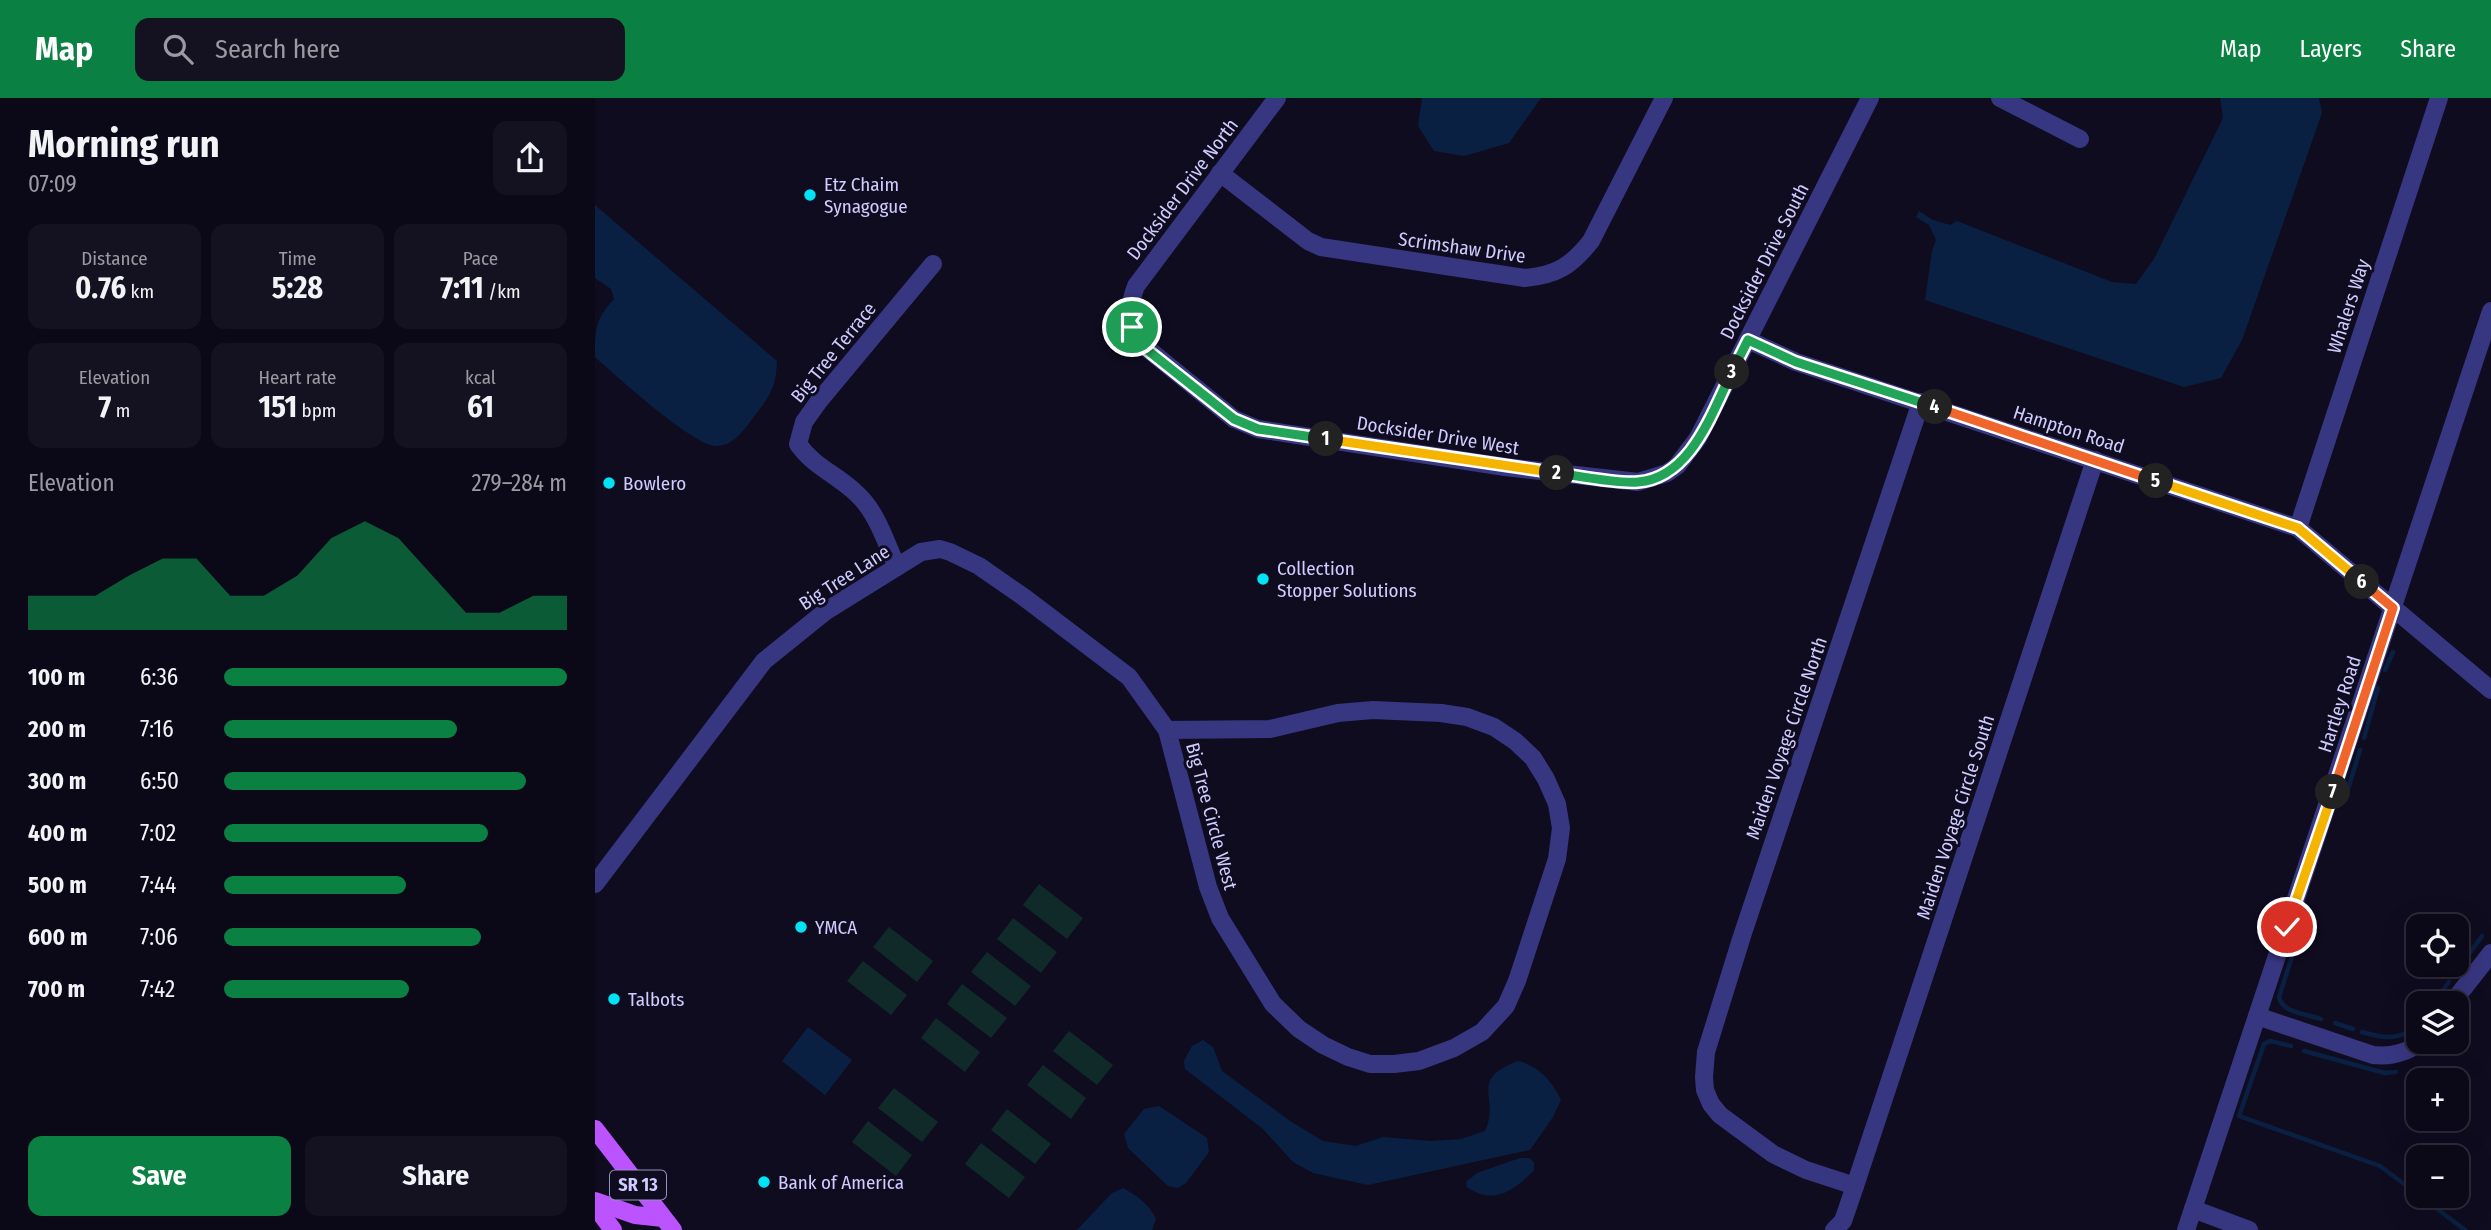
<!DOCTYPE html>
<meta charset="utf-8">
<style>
body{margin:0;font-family:"Fira Sans Condensed",sans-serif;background:#141221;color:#f1f3f6;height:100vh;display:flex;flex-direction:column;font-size:26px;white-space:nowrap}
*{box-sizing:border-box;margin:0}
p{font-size:23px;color:#9a9aa2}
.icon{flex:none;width:38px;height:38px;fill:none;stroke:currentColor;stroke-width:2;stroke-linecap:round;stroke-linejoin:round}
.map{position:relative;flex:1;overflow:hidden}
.details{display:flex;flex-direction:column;background:#0b0918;width:595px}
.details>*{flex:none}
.buttons{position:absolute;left:1811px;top:816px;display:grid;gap:14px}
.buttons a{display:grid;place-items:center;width:63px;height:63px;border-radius:14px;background:#0b0918;box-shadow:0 7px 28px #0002,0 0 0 2px #2b2a37;font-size:35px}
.pin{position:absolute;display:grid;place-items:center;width:60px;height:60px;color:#fff;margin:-30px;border:4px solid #fff;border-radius:50%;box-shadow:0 2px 7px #0007}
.km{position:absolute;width:35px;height:35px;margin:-18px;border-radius:50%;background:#222;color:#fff;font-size:19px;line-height:35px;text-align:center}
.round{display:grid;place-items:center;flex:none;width:74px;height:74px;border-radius:14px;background:#141221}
.head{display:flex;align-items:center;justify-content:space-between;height:119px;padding:0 28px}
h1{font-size:38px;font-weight:700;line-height:52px}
.stats{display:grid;grid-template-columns:repeat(3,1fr);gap:10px;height:119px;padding:7px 28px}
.stats div{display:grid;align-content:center;border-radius:14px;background:#141221;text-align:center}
.stats b{font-size:30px;font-weight:700}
.stats small{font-size:19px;font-weight:400}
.stats p{font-size:19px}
.chart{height:196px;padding:14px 28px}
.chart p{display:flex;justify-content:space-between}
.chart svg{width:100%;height:126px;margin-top:7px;fill:#0b8043;opacity:.7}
.action{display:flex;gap:14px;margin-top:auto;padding:14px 28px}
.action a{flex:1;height:80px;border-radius:14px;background:#0b8043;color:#fff;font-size:28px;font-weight:700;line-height:80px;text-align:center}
.action a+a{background:#141221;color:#f1f3f6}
ul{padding:0 28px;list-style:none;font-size:23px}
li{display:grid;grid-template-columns:112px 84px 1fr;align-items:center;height:52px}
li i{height:18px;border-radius:9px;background:#0b8043}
header{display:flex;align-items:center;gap:42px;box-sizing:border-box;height:98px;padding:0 35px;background:#0b8043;color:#fff}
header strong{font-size:33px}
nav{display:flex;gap:38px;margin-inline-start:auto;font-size:24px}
.search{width:490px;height:63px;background:#141221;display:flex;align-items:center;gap:18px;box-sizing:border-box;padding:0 24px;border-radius:14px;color:#9a9aa2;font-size:26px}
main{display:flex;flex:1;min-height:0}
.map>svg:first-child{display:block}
</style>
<header>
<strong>Map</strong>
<div class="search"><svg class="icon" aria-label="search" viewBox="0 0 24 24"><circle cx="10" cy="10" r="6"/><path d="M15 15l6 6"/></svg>Search here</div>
<nav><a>Map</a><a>Layers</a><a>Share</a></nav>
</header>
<main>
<section class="details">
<div class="head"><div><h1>Morning run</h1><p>07:09</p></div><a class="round"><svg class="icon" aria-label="share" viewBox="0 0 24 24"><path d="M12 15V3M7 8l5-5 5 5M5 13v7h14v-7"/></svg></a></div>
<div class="stats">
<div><p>Distance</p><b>0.76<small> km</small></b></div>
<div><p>Time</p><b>5:28</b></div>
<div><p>Pace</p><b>7:11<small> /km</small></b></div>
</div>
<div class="stats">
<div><p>Elevation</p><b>7<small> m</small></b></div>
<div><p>Heart rate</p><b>151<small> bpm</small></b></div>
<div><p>kcal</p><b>61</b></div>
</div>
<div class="chart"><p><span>Elevation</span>279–284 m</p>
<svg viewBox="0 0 160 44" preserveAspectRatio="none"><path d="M0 44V32L10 32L20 32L30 25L40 19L50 19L60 32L70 32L80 25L90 12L100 6L110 12L120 25L130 38L140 38L150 32L160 32V44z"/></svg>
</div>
<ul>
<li><b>100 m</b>6:36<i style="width:100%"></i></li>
<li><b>200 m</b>7:16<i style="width:68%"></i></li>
<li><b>300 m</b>6:50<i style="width:88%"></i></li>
<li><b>400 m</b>7:02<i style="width:77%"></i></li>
<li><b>500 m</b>7:44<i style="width:53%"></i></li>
<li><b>600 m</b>7:06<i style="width:75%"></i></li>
<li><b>700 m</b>7:42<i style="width:54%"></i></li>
</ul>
<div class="action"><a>Save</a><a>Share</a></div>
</section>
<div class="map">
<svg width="1896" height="1132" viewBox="0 0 1896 1132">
<rect width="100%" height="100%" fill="#0f0c20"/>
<g fill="#0f2a29">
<path d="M444,786l44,34 -16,21 -44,-34z"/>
<path d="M418,820l44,34 -16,21 -44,-34z"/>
<path d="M294,829l44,34 -16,21 -44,-35z"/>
<path d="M392,854l44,34 -16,20 -44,-34z"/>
<path d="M268,863l44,34 -16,20 -44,-34z"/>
<path d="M367,886l45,34 -16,20 -44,-34z"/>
<path d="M341,920l44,34 -15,20 -44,-34z"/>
<path d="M474,933l44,34 -16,20 -44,-34z"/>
<path d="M448,967l43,33 -15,21 -44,-34z"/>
<path d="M299,990l44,34 -16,20 -44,-34z"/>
<path d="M412,1011l44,35 -16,20 -44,-34z"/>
<path d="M273,1023l44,34 -16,21 -44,-34z"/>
<path d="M386,1045l44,34 -16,21 -44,-34z"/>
</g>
<g fill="#0a2042">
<path d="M827,0h119l-32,45 -45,13 -30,-5 -16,-25z"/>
<path d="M1625,0h99l3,15 -80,227 -21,38 -37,9 -259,-87 7,-49 4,-11 -7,-15 -13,-8 3,-6 14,9 17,5 7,-4 155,61 24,2 18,-25 69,-141z"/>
<path d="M0,107l182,156c-1,28 -8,36 -24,57 -10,13 -20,28 -37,28 -24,-1 -101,-71 -121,-89 0,-26 0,-38 19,-58l-3,-10 -16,-11z"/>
<path d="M213,929l44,33 -27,35 -43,-34z"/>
<path d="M608,942l10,7 9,24 68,50 33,20 33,5 27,-9 47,4 31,-2 24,-8c16,-33 -18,-51 33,-70 20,4 35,21 43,39l-8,17 -23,33 -162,35 -55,-12 -20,-11 -30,-33 -78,-60 -1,-8 8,-15z"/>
<path d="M564,1008l48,32 2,14 -23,31 -8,5 -10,-2 -40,-38 -4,-14 20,-25z"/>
<path d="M925,1060h9l5,4v8c-19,20 -41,36 -67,17l-1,-5 11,-9z"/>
<path d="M528,1090c14,8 26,16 33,31l-4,11h-75l35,-37z"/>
</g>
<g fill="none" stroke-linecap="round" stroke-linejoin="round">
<g stroke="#0a2042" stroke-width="4.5">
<path d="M1790,572l8,-18"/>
<path d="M1769,640l14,-50"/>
<path d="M1750,701l15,-49"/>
<path d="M1709,821l-25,78c3,16 28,17 42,22"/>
<path d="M1867,866l20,-28"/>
<path d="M1839,904l15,-20"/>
<path d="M1740,925l18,6"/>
<path d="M1767,934c23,7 39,9 57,-9"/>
<path d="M1696,948l-21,-5 -6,3 -25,72 141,50 39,29"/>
<path d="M1709,953l81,22 11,-1"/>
<path d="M1824,1097l46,35"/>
</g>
<g stroke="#373681" stroke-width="18">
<path d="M682,0l-141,188c-8,20 -7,35 2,55l96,78 24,10 247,38 133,15 29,-9 10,-7 21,-28 172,-340"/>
<path d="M1405,0l80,41"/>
<path d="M625,75l88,68 13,6 204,31c32,-3 46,-12 66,-37l73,-143"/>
<path d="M1153,242l48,22 502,166 193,162"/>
<path d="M1703,430l141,-430"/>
<path d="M302,469c-11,-24 -20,-55 -40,-73 -19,-19 -43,-27 -59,-50l6,-22 15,-21 114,-137"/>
<path d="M0,786l169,-223 62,-50 95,-59 19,-3 10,3 29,14 46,32 104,79 38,53 41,157 12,31 53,86 26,25 24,16 25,12 22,7h24l25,-3 35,-13 28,-16 24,-26 11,-25 40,-122 4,-31 -4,-24 -11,-25 -13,-21 -18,-17 -21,-14 -27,-10 -26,-4 -68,-3 -35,3 -68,16 -103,1"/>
<path d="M1857,905l39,-50"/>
<path d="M1662,918l116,39c19,2 34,-2 49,-14"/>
<path d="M1260,1088l-49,-16 -33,-16 -53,-39 -9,-11 -6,-14 -1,-13 2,-25 36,-116 179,-534"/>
<path d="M1598,1111l56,21"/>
<path d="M1239,1132l9,-9 12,-35 240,-726"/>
<path d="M1591,1132l305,-919"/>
</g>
<g stroke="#bb53ff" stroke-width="18">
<path d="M0,1031l78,101"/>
<path d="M0,1103l40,14 28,3"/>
<path d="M0,1108l18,24"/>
</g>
</g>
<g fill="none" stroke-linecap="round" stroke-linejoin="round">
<defs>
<path id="split-1" d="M537,229l6,14 8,8 88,70 24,10 68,10"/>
<path id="split-2" d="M731,341l231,34"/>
<path id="split-3" d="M962,375c22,3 61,11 81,9 53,-4 74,-70 94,-110"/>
<path id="split-4" d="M1137,274l16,-32 48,22 139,45"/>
<path id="split-5" d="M1340,309l221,74"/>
<path id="split-6" d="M1561,383l142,47 64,54"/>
<path id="split-7" d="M1738,694l60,-184 -31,-26"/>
<path id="split-8" d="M1692,829l46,-135"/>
</defs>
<use href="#split-1" stroke="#fff" stroke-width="14"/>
<use href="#split-2" stroke="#fff" stroke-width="14"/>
<use href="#split-3" stroke="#fff" stroke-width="14"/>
<use href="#split-4" stroke="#fff" stroke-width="14"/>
<use href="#split-5" stroke="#fff" stroke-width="14"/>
<use href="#split-6" stroke="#fff" stroke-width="14"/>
<use href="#split-7" stroke="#fff" stroke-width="14"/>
<use href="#split-8" stroke="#fff" stroke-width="14"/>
<use href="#split-1" stroke="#22a559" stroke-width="9"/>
<use href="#split-2" stroke="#f5b400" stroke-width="9"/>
<use href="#split-3" stroke="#22a559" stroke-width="9"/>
<use href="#split-4" stroke="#22a559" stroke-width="9"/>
<use href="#split-5" stroke="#f0652b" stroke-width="9"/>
<use href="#split-6" stroke="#f5b400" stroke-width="9"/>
<use href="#split-7" stroke="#f0652b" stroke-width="9"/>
<use href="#split-8" stroke="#f5b400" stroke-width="9"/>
</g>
<g fill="#00e3f7" stroke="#0f0c20" stroke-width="2.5">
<circle cx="215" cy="97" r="7"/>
<circle cx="14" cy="385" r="7"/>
<circle cx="668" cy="481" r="7"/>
<circle cx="206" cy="829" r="7"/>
<circle cx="19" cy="901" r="7"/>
<circle cx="169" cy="1084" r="7"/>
</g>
<g text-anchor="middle" stroke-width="6" stroke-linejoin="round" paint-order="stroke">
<rect fill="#0f0c20" stroke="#9692bc" stroke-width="2" x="15" y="1072.5" width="56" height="29" rx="5"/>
<g font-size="18" font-weight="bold" fill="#d0ccff">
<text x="43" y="1093">SR 13</text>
</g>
<g font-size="19" fill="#d0ccff" stroke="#0f0c20" text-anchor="start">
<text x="229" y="93">Etz Chaim<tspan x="229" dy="22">Synagogue</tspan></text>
<text x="28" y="392">Bowlero</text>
<text x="682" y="477">Collection<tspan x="682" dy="22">Stopper Solutions</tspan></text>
<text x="220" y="836">YMCA</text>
<text x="33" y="908">Talbots</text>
<text x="183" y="1091">Bank of America</text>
</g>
<g font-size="19" fill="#d0ccff" stroke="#0f0c20">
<text transform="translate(587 91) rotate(-53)" y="7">Docksider Drive North</text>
<text transform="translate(867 149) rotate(8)" y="7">Scrimshaw Drive</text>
<text transform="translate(1169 163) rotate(-63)" y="7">Docksider Drive South</text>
<text transform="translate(1753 208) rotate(-72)" y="7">Whalers Way</text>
<text transform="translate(238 254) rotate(-51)" y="7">Big Tree Terrace</text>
<text transform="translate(1474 331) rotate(18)" y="7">Hampton Road</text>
<text transform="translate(843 337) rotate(9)" y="7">Docksider Drive West</text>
<text transform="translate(249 479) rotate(-33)" y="7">Big Tree Lane</text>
<text transform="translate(1744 606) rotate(-72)" y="7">Hartley Road</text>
<text transform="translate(1191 640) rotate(-71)" y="7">Maiden Voyage Circle North</text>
<text transform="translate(617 718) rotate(75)" y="7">Big Tree Circle West</text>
<text transform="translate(1360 719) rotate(-72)" y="7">Maiden Voyage Circle South</text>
</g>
</g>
</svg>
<div class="buttons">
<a><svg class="icon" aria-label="locate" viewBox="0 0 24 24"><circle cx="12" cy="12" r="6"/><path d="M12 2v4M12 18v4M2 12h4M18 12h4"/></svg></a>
<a><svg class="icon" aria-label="layers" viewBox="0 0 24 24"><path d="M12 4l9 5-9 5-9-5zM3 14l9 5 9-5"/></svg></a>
<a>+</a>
<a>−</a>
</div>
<div class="pin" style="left:537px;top:229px;background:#1e9e55"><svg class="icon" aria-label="arrive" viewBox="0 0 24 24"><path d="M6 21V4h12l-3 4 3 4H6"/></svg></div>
<div class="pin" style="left:1692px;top:829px;background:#d93025"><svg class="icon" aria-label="check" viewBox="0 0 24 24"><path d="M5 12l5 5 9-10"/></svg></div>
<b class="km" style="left:731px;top:341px">1</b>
<b class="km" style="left:962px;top:375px">2</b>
<b class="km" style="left:1137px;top:274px">3</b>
<b class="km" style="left:1340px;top:309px">4</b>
<b class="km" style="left:1561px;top:383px">5</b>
<b class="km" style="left:1767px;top:484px">6</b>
<b class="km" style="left:1738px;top:694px">7</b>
</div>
</main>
